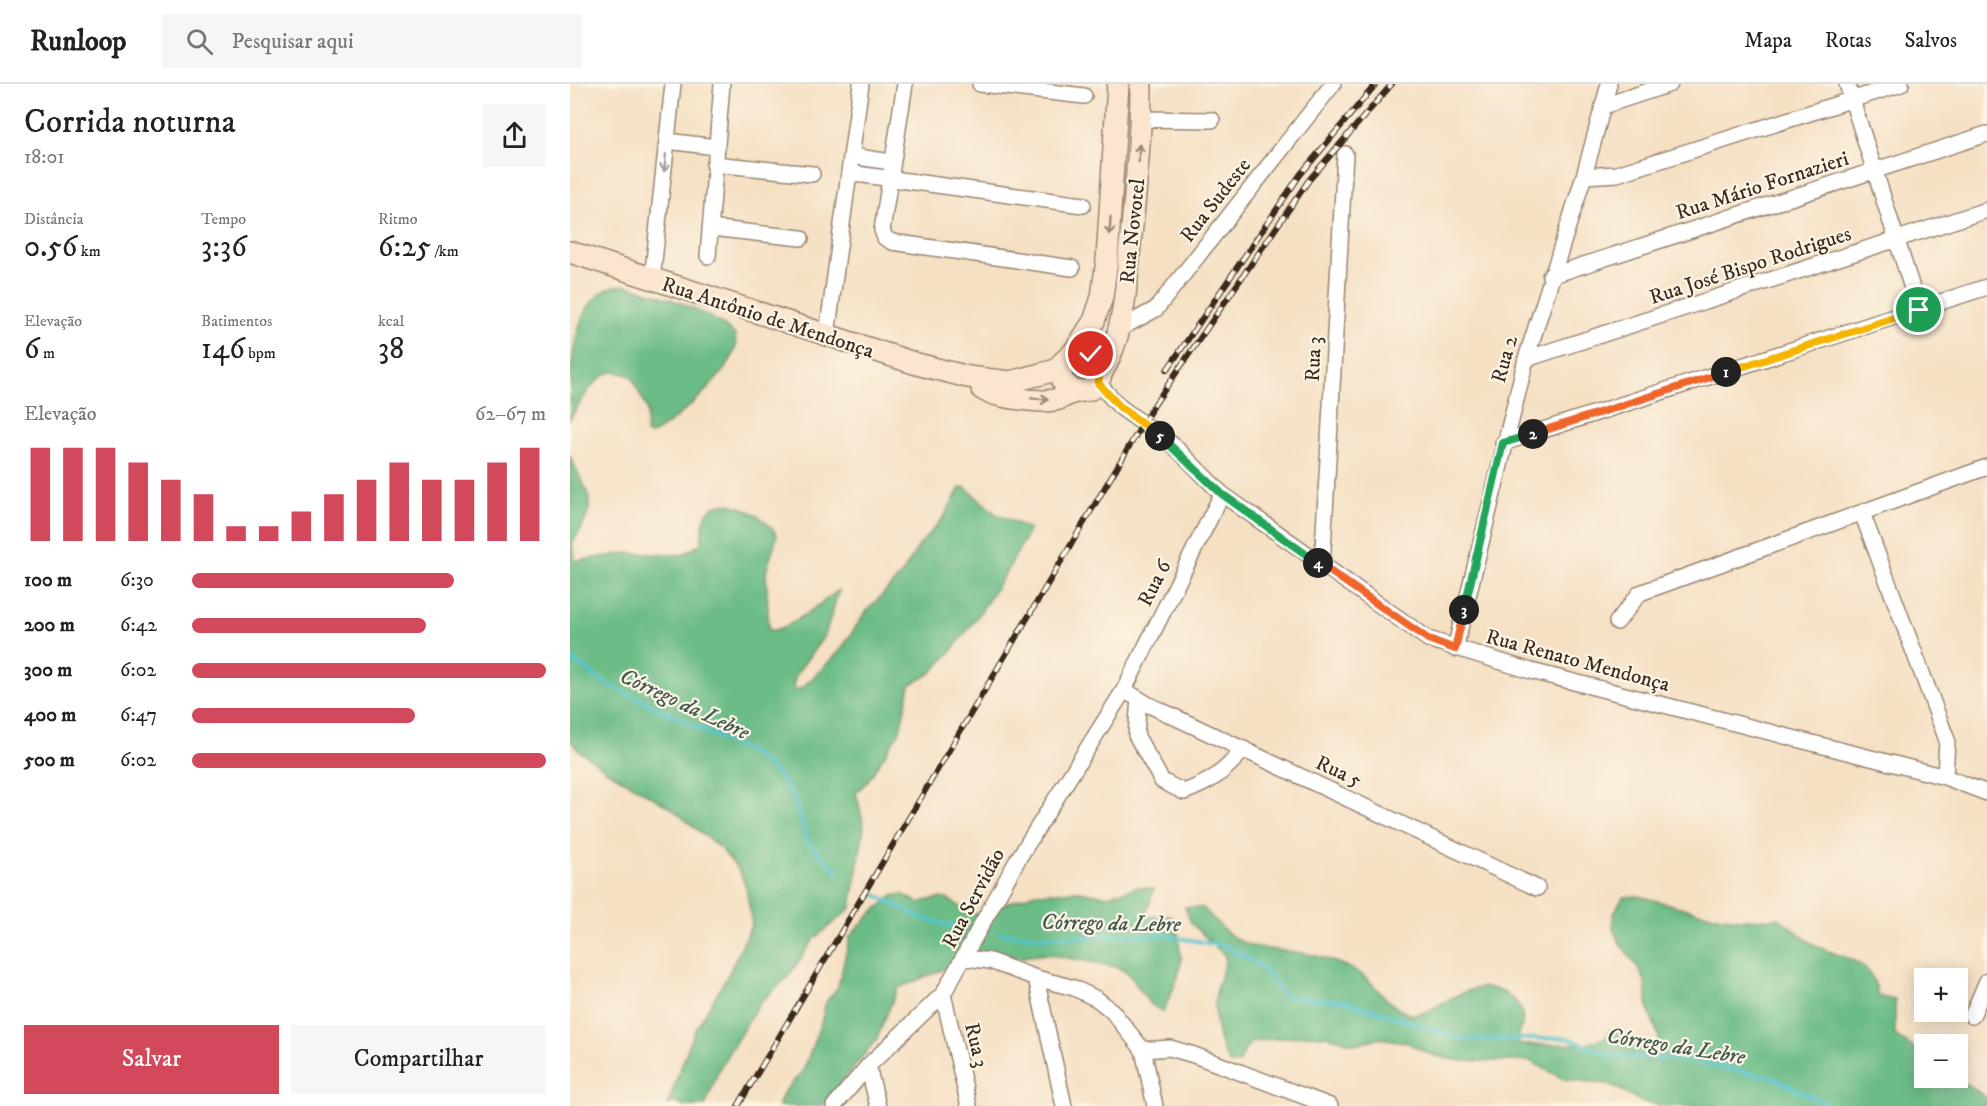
<!DOCTYPE html>
<html lang="pt">
<meta charset="utf-8">
<style>
body{margin:0;font-family:"IM FELL DW Pica",serif;background:#f6f6f6;color:#222;height:100vh;display:flex;flex-direction:column;font-size:22px;white-space:nowrap}
*{box-sizing:border-box;margin:0}
p{font-size:20px;color:#767676}
.icon{flex:none;width:33px;height:33px;fill:none;stroke:currentColor;stroke-width:2;stroke-linecap:round;stroke-linejoin:round}
.map{position:relative;flex:1;overflow:hidden}
.sheet{display:flex;flex-direction:column;background:#fff;width:570px}
.sheet>*{flex:none}
.tools{position:absolute;left:1344px;top:884px;display:grid;gap:12px}
.tools a{display:grid;place-items:center;width:54px;height:54px;border-radius:0px;background:#fff;box-shadow:0 3px 15px #0003;font-size:30px}
.pin{position:absolute;display:grid;place-items:center;width:51px;height:51px;color:#fff;margin:-26px;border:3px solid #fff;border-radius:50%;box-shadow:0 2px 6px #0007}
.km{position:absolute;width:30px;height:30px;margin:-15px;border-radius:50%;background:#222;color:#fff;font-size:16px;line-height:30px;text-align:center}
.round{display:grid;place-items:center;flex:none;width:63px;height:63px;border-radius:0px;background:#f6f6f6}
.head{display:flex;align-items:center;justify-content:space-between;height:102px;padding:0 24px}
h1{font-size:33px;font-weight:600;line-height:45px}
.stats{display:grid;grid-template-columns:repeat(3,1fr);gap:9px;height:102px;padding:6px 24px}
.stats div{display:grid;align-content:center}
.stats b{font-size:30px;font-weight:600}
.stats small{font-size:16px;font-weight:400}
.stats p{font-size:16px}
.chart{height:168px;padding:12px 24px}
.chart p{display:flex;justify-content:space-between}
.chart svg{width:100%;height:108px;margin-top:6px;stroke:#d1495b;stroke-width:6}
.button{display:flex;gap:12px;margin-top:auto;padding:12px 24px}
.button a{flex:1;height:69px;border-radius:0px;background:#d1495b;color:#fff;font-size:24px;font-weight:600;line-height:69px;text-align:center}
.button a+a{background:#f6f6f6;color:#222}
ul{padding:0 24px;list-style:none;font-size:20px}
li{display:grid;grid-template-columns:96px 72px 1fr;align-items:center;height:45px}
li i{height:15px;border-radius:8px;background:#d1495b}
header{display:flex;align-items:center;gap:36px;box-sizing:border-box;height:84px;padding:0 30px;background:#fff;border-bottom:2px solid #e0e0e0}
header strong{font-size:28px}
nav{display:flex;gap:33px;margin-inline-start:auto;font-size:21px}
.search{width:420px;height:54px;background:#f6f6f6;display:flex;align-items:center;gap:15px;box-sizing:border-box;padding:0 21px;border-radius:0px;color:#767676;font-size:22px}
main{display:flex;flex:1;min-height:0}
.map>svg:first-child{display:block}
</style>
<header>
<strong>Runloop</strong>
<div class="search"><svg class="icon" aria-label="search" viewBox="0 0 24 24"><circle cx="10" cy="10" r="6"/><path d="M15 15l6 6"/></svg>Pesquisar aqui</div>
<nav><a>Mapa</a><a>Rotas</a><a>Salvos</a></nav>
</header>
<main>
<section class="sheet">
<div class="head"><div><h1>Corrida noturna</h1><p>18:01</p></div><a class="round"><svg class="icon" aria-label="share" viewBox="0 0 24 24"><path d="M12 15V3M7 8l5-5 5 5M5 13v7h14v-7"/></svg></a></div>
<div class="stats">
<div><p>Distância</p><b>0.56<small> km</small></b></div>
<div><p>Tempo</p><b>3:36</b></div>
<div><p>Ritmo</p><b>6:25<small> /km</small></b></div>
</div>
<div class="stats">
<div><p>Elevação</p><b>6<small> m</small></b></div>
<div><p>Batimentos</p><b>146<small> bpm</small></b></div>
<div><p>kcal</p><b>38</b></div>
</div>
<div class="chart"><p><span>Elevação</span>62–67 m</p>
<svg viewBox="0 0 160 44" preserveAspectRatio="none"><path d="M5 44V6M15 44V6M25 44V6M35 44V12M45 44V19M55 44V25M65 44V38M75 44V38M85 44V32M95 44V25M105 44V19M115 44V12M125 44V19M135 44V19M145 44V12M155 44V6"/></svg>
</div>
<ul>
<li><b>100 m</b>6:30<i style="width:74%"></i></li>
<li><b>200 m</b>6:42<i style="width:66%"></i></li>
<li><b>300 m</b>6:02<i style="width:100%"></i></li>
<li><b>400 m</b>6:47<i style="width:63%"></i></li>
<li><b>500 m</b>6:02<i style="width:100%"></i></li>
</ul>
<div class="button"><a>Salvar</a><a>Compartilhar</a></div>
</section>
<div class="map">
<svg width="1417" height="1022" viewBox="0 0 1417 1022">
<rect width="100%" height="100%" fill="#fcf5e5"/>
<filter id="ink" filterUnits="userSpaceOnUse"><feTurbulence type="fractalNoise" baseFrequency=".0167" numOctaves="2"/><feDisplacementMap in="SourceGraphic" scale="12" xChannelSelector="R" yChannelSelector="G"/><feConvolveMatrix kernelMatrix="1 2 1 2 8 2 1 2 1" color-interpolation-filters="sRGB"/></filter>
<filter id="wash" filterUnits="userSpaceOnUse"><feTurbulence type="fractalNoise" baseFrequency=".008" numOctaves="4" result="noise"/><feDisplacementMap in="SourceGraphic" scale="24" xChannelSelector="R" yChannelSelector="G"/><feGaussianBlur stdDeviation="1.35" result="paint"/><feColorMatrix in="noise" values="0 0 0 0 0 0 0 0 0 0 0 0 0 0 0 0 0 1.4 0 .05"/><feComposite in="paint" operator="in"/></filter>
<g filter="url(#wash)">
<rect width="100%" height="100%" fill="#f5e0c4"/>
<g fill="#6cbc87" stroke="#547352" stroke-width="1.5">
<path d="M54,201c37,10 82,23 111,50 0,4 2,10 0,14 -7,26 -61,74 -85,86l-4,-2 1,-24 -16,-33c-5,-1 -14,-5 -19,-4 -16,2 -34,34 -42,47 0,-49 0,-130 54,-134z"/>
<path d="M0,372c20,44 30,44 2,88l4,17 51,-8 55,2 19,-11c1,-9 1,-21 5,-29 13,-27 63,2 71,21l-11,36 3,58c17,3 55,-30 70,-40l-14,45 -28,38 -4,13 4,4 7,-4 36,-35 25,-38 37,-39 16,-27 26,-30 16,-29 5,-1 31,27 34,15c-23,45 -61,105 -96,141 -6,7 -17,10 -24,15l-10,46 -33,51 -11,10 8,35 -13,81 -37,31 -27,39 -27,24 -40,65 -15,39h-22l-8,-4 -8,3 27,-73 33,-55 25,-53 -6,-37 -6,-15 -17,-21 -52,-43 -63,-37 -30,-21 -8,-10z"/>
<path d="M568,803l16,2 -9,28 25,-1 9,11c-3,12 1,18 2,29 1,18 -11,39 -18,56l-14,-9 -20,-29 -12,-7 -70,-13 -25,3 -52,-1 -28,14 -44,18 -22,52 -54,66h-44l6,-14 19,-21 19,-51 4,-18 12,-15 12,-51 24,-25 19,-15 9,-2 17,9c38,-13 29,4 58,11l59,-21 44,-2 27,5z"/>
<path d="M1068,812c48,12 91,29 141,22 11,8 22,19 34,26 30,17 59,11 65,52l17,4v35l29,20v22h32l31,21v8h-322l-23,-4 -32,-18 -46,-5 -34,-18h-70l-28,-6 -26,-13 -26,-4 -26,6 -26,-8 -20,-1 -54,6 -8,6 -7,16 -9,1c-13,-20 -18,-53 -13,-77 3,-11 9,-19 8,-31l-34,-33 -6,-16 18,1c9,9 17,19 26,26 26,20 59,14 88,22 13,4 27,9 39,15 20,11 31,36 53,43 23,8 64,-50 104,-15 14,12 10,26 4,41l3,5 67,-1 20,-7 2,-7 39,14 9,-1 2,-5c-3,-10 -8,-20 -11,-31 -2,-9 -1,-19 -4,-28 -12,-30 -50,-46 -20,-82z"/>
</g>
<g fill="none" stroke-linecap="round" stroke-linejoin="round">
<g stroke="#55c3cc" stroke-width="4">
<path d="M0,574l35,25 150,72 23,19 17,25 12,42 31,31"/>
<path d="M306,811l50,25 36,8"/>
<path d="M430,849l39,4 121,-2 66,11 34,20 26,31 59,4 120,39 102,-2 45,18 69,3 93,19 56,28"/>
</g>
</g>
</g>
<g filter="url(#ink)">
<g fill="none" stroke-linecap="round" stroke-linejoin="round">
<defs>
<g id="street">
<path d="M335,0l-23,146 3,8 7,4 180,26"/>
<path d="M410,0l104,12"/>
<path d="M1277,0l72,226"/>
<path d="M1033,22l67,-22"/>
<path d="M571,35l71,1"/>
<path d="M97,57l49,6"/>
<path d="M281,72l40,6"/>
<path d="M144,80l98,10"/>
<path d="M279,89l234,32"/>
<path d="M1014,92l33,-2 284,-90"/>
<path d="M140,144l91,10"/>
<path d="M138,172l14,-172"/>
<path d="M980,192l437,-142"/>
<path d="M82,196l21,-196"/>
<path d="M549,245l37,-20 177,-225"/>
<path d="M257,251l34,-251"/>
<path d="M956,275l461,-149"/>
<path d="M528,299l22,24 53,38 49,49 206,145 103,32 414,106 42,16"/>
<path d="M933,359l484,-156"/>
<path d="M1292,429l85,227 -2,37"/>
<path d="M752,483l23,-413"/>
<path d="M1047,538l23,-29 347,-126"/>
<path d="M885,565l71,-290 58,-183 25,-92"/>
<path d="M554,606l23,14 390,184"/>
<path d="M569,615l-3,36 26,46 22,11c29,-11 40,-20 60,-43"/>
<path d="M395,874l25,3 46,17 38,10 23,11 15,12 31,39 12,56"/>
<path d="M466,894l28,128"/>
<path d="M373,910l26,112"/>
<path d="M1402,932l15,-35"/>
<path d="M573,966l27,-2 24,7 136,51"/>
<path d="M298,982l10,40"/>
<path d="M264,1022l34,-40 75,-72 75,-135 106,-169 98,-196"/>
</g>
<g id="secondary">
<path d="M0,168l347,112 51,13 42,5 50,-13"/>
<path d="M504,268l20,-31 8,-24 5,-37 11,-176"/>
<path d="M531,290c23,-38 25,-85 29,-129 6,-54 11,-107 11,-161"/>
<path d="M412,305c12,8 58,14 73,11 6,-1 11,-5 17,-7 8,-3 15,0 22,-6 17,-16 0,-38 -20,-35l-13,12 1,17 13,11"/>
</g>
</defs>
<use href="#street" stroke="#988571" stroke-width="18"/>
<use href="#secondary" stroke="#988571" stroke-width="24"/>
<use href="#street" stroke="#fff" stroke-width="15"/>
<use href="#secondary" stroke="#fce5cf" stroke-width="21"/>
<defs>
<g id="rail">
<path d="M597,286l133,-195 76,-91"/>
<path d="M168,1022l414,-698 157,-228 83,-96"/>
</g>
</defs>
<use href="#rail" stroke="#3b2a1e" stroke-width="6"/>
<use href="#rail" stroke="#fcf5e5" stroke-width="4" stroke-dasharray="11" stroke-linecap="butt"/>
</g>
<defs><path id="oneway-shaft" d="M-6 0H5M1.5-3L5.5 0L1.5 3" fill="none" stroke-width="1.6" stroke-linecap="round" stroke-linejoin="round" transform="scale(1.5)"/></defs>
<g stroke="#9c8876">
<use href="#oneway-shaft" transform="translate(569 69) rotate(-88)"/>
<use href="#oneway-shaft" transform="translate(540 142) rotate(94)"/>
<use href="#oneway-shaft" transform="translate(470 315) rotate(4)"/>
</g>
<use stroke="#a79f9a" href="#oneway-shaft" transform="translate(95 79) rotate(96)"/>
</g>
<g fill="none" stroke-linecap="round" stroke-linejoin="round" filter="url(#ink)">
<defs>
<path id="split-1" d="M1156,288l193,-62"/>
<path id="split-2" d="M963,350l193,-62"/>
<path id="split-3" d="M894,526l39,-167 30,-9"/>
<path id="split-4" d="M748,479l110,76 27,10 9,-39"/>
<path id="split-5" d="M590,352l62,58 96,69"/>
<path id="split-6" d="M521,270l10,14 -3,15 22,24 40,29"/>
</defs>
<use href="#split-1" stroke="#fff" stroke-width="12"/>
<use href="#split-2" stroke="#fff" stroke-width="12"/>
<use href="#split-3" stroke="#fff" stroke-width="12"/>
<use href="#split-4" stroke="#fff" stroke-width="12"/>
<use href="#split-5" stroke="#fff" stroke-width="12"/>
<use href="#split-6" stroke="#fff" stroke-width="12"/>
<use href="#split-1" stroke="#f5b400" stroke-width="8"/>
<use href="#split-2" stroke="#f0652b" stroke-width="8"/>
<use href="#split-3" stroke="#22a559" stroke-width="8"/>
<use href="#split-4" stroke="#f0652b" stroke-width="8"/>
<use href="#split-5" stroke="#22a559" stroke-width="8"/>
<use href="#split-6" stroke="#f5b400" stroke-width="8"/>
</g>
<g text-anchor="middle" stroke-width="4.5" stroke-linejoin="round" paint-order="stroke">
<g font-size="21" fill="#3b2a1e" stroke="#fcf5e5">
<text transform="translate(1192 101) rotate(-18)" y="7">Rua Mário Fornazieri</text>
<text transform="translate(645 116) rotate(-52)" y="7">Rua Sudeste</text>
<text transform="translate(562 147) rotate(-84)" y="7">Rua Novotel</text>
<text transform="translate(1180 181) rotate(-18)" y="7">Rua José Bispo Rodrigues</text>
<text transform="translate(198 233) rotate(18)" y="7">Rua Antônio de Mendonça</text>
<text transform="translate(743 275) rotate(-87)" y="7">Rua 3</text>
<text transform="translate(934 275) rotate(-74)" y="7">Rua 2</text>
<text transform="translate(584 499) rotate(-63)" y="7">Rua 6</text>
<text transform="translate(1008 576) rotate(15)" y="7">Rua Renato Mendonça</text>
<text transform="translate(769 687) rotate(25)" y="7">Rua 5</text>
<text transform="translate(403 814) rotate(-62)" y="7">Rua Servidão</text>
<text transform="translate(407 961) rotate(77)" y="7">Rua 3</text>
</g>
<g font-size="22" font-style="italic" fill="#435852" stroke="#fcf5e5">
<text transform="translate(115 619) rotate(25)" y="8">Córrego da Lebre</text>
<text transform="translate(541 838) rotate(1)" y="8">Córrego da Lebre</text>
<text transform="translate(1106 961) rotate(9)" y="8">Córrego da Lebre</text>
</g>
</g>
</svg>
<div class="tools">
<a>+</a>
<a>−</a>
</div>
<div class="pin" style="left:1349px;top:226px;background:#1e9e55"><svg class="icon" aria-label="arrive" viewBox="0 0 24 24"><path d="M6 21V4h12l-3 4 3 4H6"/></svg></div>
<div class="pin" style="left:521px;top:270px;background:#d93025"><svg class="icon" aria-label="check" viewBox="0 0 24 24"><path d="M5 12l5 5 9-10"/></svg></div>
<b class="km" style="left:1156px;top:288px">1</b>
<b class="km" style="left:963px;top:350px">2</b>
<b class="km" style="left:894px;top:526px">3</b>
<b class="km" style="left:748px;top:479px">4</b>
<b class="km" style="left:590px;top:352px">5</b>
</div>
</main>
